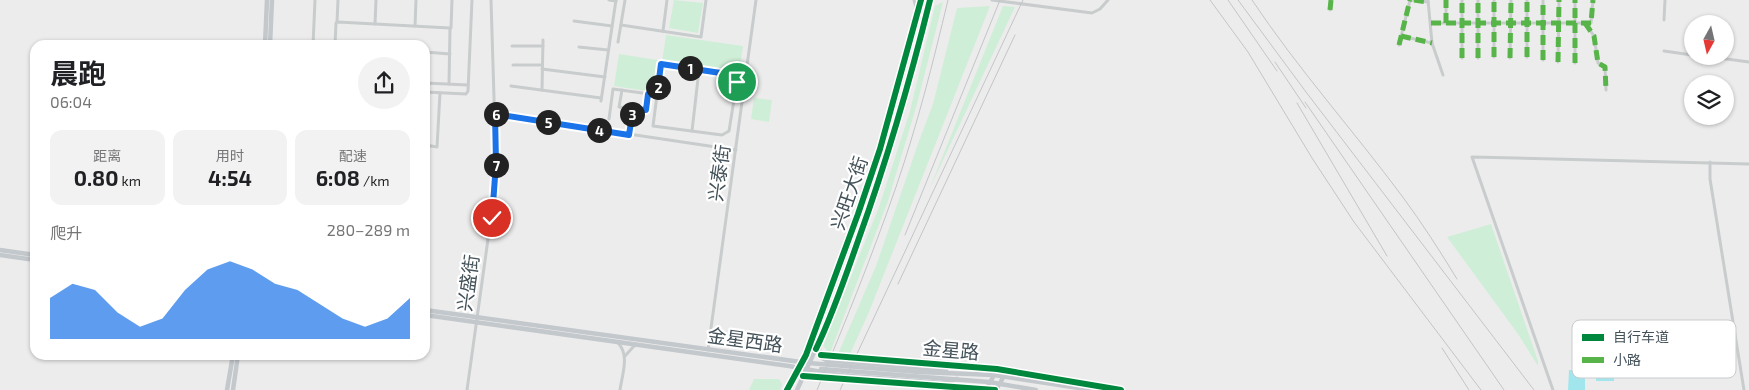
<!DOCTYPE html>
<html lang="zh">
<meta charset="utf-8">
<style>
body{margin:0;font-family:"Exo 2","Noto Sans SC",sans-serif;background:#f2f2f2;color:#202124;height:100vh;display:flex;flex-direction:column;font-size:19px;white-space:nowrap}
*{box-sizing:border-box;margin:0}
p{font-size:16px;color:#757577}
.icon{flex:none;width:28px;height:28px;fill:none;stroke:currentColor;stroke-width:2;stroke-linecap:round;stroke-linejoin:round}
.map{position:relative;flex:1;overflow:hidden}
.drawer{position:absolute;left:30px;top:40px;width:400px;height:320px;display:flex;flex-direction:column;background:#fff;border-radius:15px;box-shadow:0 1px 4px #0004}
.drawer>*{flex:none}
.needle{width:32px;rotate:188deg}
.controls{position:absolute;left:1684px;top:15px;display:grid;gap:10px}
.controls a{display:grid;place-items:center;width:50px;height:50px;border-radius:50%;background:#fff;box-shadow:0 1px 4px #0004;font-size:25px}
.pin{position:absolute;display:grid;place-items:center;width:42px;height:42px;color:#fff;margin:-21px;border:2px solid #fff;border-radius:50%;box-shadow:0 1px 5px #0007}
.km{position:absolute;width:25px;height:25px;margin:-12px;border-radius:50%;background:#222;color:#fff;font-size:14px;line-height:25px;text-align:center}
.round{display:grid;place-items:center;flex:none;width:52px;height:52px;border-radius:26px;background:#f2f2f2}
.headline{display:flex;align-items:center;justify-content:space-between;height:85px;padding:0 20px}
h1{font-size:28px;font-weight:700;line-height:38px}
.metrics{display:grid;grid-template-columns:repeat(3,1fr);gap:8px;height:85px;padding:5px 20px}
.metrics div{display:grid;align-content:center;border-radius:12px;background:#f2f2f2;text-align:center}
.metrics b{font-size:21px;font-weight:700}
.metrics small{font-size:14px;font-weight:400}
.metrics p{font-size:14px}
.chart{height:140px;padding:10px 20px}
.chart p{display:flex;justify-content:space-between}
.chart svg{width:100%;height:90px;margin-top:5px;fill:#1a73e8;opacity:.7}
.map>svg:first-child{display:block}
</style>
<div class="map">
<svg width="1749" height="390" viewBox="0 0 1749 390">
<rect width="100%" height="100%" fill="#edecec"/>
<g fill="#cfeed7">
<path d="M674,0l29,3 -5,30 -29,-5z"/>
<path d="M943,2l-26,102 -29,97 -58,152 -7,-7 56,-139 31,-96 25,-105z"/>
<path d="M990,6l-121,306 -19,42h-12l38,-88 43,-125 14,-37 24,-96z"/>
<path d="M1003,6l12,1 -86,183z"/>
<path d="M666,35l77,11 -4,27 -77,-11z"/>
<path d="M619,54l39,6 -5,32 -39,-6z"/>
<path d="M754,98l18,2 -3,22 -18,-3z"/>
<path d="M1491,224l47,137v5l-20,-32 -71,-97z"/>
<path d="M754,379h25l3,5 -2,6h-31z"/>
</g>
<g fill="#a2e6ed">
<path d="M1616,356l-2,25h-18v-21z"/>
<path d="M1569,370h16v20h-17z"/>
</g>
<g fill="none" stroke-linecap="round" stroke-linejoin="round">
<g stroke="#c8cccd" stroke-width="3">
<path d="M609,0l7,1"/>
<path d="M914,0l3,11"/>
<path d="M992,0l100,13 8,-4 8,-9"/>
<path d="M1414,0l14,2"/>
<path d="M1428,0l4,43 11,32"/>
<path d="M1330,10l1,-10"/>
<path d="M1664,20l1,-20"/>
<path d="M574,21l38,5"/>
<path d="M337,22l1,-22"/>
<path d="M1431,23h160l2,-23"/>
<path d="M1446,23v-23"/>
<path d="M1585,23l9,13 4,27 7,4 1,23"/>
<path d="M375,24l1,-24"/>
<path d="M621,25l80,12 5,-37"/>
<path d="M415,26l1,-26"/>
<path d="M451,28l1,-28"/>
<path d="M663,31l4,-31"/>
<path d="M1401,36l31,7"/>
<path d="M618,42l7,-42"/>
<path d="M313,45l2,-45"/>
<path d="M335,45l1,-22 2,-1 112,6 -1,56"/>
<path d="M1399,45l11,-45"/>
<path d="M512,46h31"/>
<path d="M579,47l29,3"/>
<path d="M1664,51l28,4"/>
<path d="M425,52l25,2"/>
<path d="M1705,56l44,6"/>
<path d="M1494,57v-57"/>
<path d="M1527,57v-57"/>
<path d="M1462,58v-58"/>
<path d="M1478,58v-58"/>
<path d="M1510,58l1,-58"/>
<path d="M1543,60v-60"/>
<path d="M1558,62l1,-62"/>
<path d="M1575,63v-63"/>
<path d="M661,64l74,11 2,6 -8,50 -7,4 -69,-9z"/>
<path d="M513,65h29"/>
<path d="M542,69l63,8"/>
<path d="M425,83l43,2"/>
<path d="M511,86l90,12"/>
<path d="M542,90l1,-50"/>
<path d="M622,90l-3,17 26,4 3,-17"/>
<path d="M425,92l41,2 2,-3 4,-91"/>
<path d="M601,101l15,-101"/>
<path d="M495,114l241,36"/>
<path d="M609,119l4,-30 44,6"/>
<path d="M692,131l7,-61"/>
<path d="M629,135l4,-26"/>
<path d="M425,145l12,2 3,-54"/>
<path d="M1710,162v17l34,211"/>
<path d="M618,343c12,12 4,32 2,47"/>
<path d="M708,350l48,-350"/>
<path d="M625,356l9,-10 3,-1"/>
<path d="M1078,383l43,7"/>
<path d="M467,390l28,-201 1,-26 -5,-163"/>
<path d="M1553,390l-81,-233 277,7"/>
</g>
<g stroke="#c3c8cc" stroke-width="4.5">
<path d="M265,45l2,-45"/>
<path d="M270,45l2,-45"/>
<path d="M0,250l35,5"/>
<path d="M0,255l35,5"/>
<path d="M425,310l383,53 111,9 75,3 98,15"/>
<path d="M425,315l364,51 49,9 103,8 16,-4"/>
<path d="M820,344l-1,6 3,8 10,5"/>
<path d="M827,364l9,-3 110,9"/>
<path d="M821,369l168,13 47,8"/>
<path d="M227,390l6,-35"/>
<path d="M233,390l5,-35"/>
<path d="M787,390l19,-35 52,-141 22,-65 41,-149"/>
<path d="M797,390c59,-125 100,-256 133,-390"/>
<path d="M986,390l8,-15"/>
<path d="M996,390l8,-14"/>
</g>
<g stroke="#c2c5c7" stroke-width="1">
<path d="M1210,0l38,52 64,106 42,64 127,168"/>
<path d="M1228,0l49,71"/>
<path d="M1238,0l68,92 228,298"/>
<path d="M1252,0c46,69 101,130 150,196 20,27 38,55 55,83"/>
<path d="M1275,62l31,46"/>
<path d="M1305,102l199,288"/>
<path d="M1297,103l90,153"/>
<path d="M905,235l95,-235"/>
<path d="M898,284l117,-249"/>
<path d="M1442,348l27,42"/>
<path d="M817,390c28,-67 55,-134 79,-203 21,-61 37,-124 52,-187"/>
<path d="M840,390l183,-390"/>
</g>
<g stroke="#57b448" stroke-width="5" stroke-dasharray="10 5" stroke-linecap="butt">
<path d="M1414,0l14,2"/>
<path d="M1330,10l1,-10"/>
<path d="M1431,23h160l2,-23"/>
<path d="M1446,23v-23"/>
<path d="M1585,23l9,13 4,27 7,4 1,23"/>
<path d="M1401,36l31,7"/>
<path d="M1399,45l11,-45"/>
<path d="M1494,57v-57"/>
<path d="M1527,57v-57"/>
<path d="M1462,58v-58"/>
<path d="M1478,58v-58"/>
<path d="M1510,58l1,-58"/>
<path d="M1543,60v-60"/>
<path d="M1558,62l1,-62"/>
<path d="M1575,63v-63"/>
</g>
<defs>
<g id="cycleway">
<path d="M816,349c17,-35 30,-74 43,-111 28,-78 51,-157 71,-238"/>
<path d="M821,355l176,14 124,21"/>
<path d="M803,376l192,14"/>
<path d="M787,390l19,-35 52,-141 22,-65 41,-149"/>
</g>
</defs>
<use href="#cycleway" stroke="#fff" stroke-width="9"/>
<use href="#cycleway" stroke="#00873e" stroke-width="6"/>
</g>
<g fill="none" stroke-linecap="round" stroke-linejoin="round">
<defs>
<path id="route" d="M492,218l4,-55 -1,-49 134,21 4,-26 13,1 2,-16 9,1 4,-31 73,11 3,7"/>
</defs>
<use href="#route" stroke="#fff" stroke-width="10"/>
<use href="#route" stroke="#1a73e8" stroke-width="6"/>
</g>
<g text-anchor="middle" stroke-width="4.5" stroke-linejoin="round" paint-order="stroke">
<g font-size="19" fill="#435159" stroke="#fff">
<text transform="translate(719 173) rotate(-82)" y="7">兴泰街</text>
<text transform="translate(849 193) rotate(-71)" y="7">兴旺大街</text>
<text transform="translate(468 283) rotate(-82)" y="7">兴盛街</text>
<text transform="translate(745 340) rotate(8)" y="7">金星西路</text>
<text transform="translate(951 350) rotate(5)" y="7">金星路</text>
</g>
</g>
<rect x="1572" y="320" width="164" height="58" rx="8" fill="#fff" stroke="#c7cbcd" stroke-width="1"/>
<rect x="1582" y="334" width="22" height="7" fill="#00873e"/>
<rect x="1582" y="357" width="22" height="6" fill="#57b448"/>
<g font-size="14" fill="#435159">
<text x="1613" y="342">自行车道</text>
<text x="1613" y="365">小路</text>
</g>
</svg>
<div class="controls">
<a><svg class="needle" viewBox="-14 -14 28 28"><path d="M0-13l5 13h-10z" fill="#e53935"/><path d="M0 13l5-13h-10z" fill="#757577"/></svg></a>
<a><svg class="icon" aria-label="layers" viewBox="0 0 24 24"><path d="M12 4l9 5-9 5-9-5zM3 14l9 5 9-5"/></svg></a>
</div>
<div class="pin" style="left:737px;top:82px;background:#1e9e55"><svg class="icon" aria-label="arrive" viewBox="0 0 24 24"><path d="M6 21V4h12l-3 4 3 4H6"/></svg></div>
<div class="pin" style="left:492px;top:218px;background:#d93025"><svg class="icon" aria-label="check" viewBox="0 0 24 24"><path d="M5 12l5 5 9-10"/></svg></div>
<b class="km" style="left:690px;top:68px">1</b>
<b class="km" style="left:658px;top:87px">2</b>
<b class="km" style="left:632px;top:114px">3</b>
<b class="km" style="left:599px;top:130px">4</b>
<b class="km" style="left:548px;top:122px">5</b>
<b class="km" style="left:496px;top:114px">6</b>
<b class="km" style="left:496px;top:165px">7</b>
<section class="drawer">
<div class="headline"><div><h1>晨跑</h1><p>06:04</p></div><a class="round"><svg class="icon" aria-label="share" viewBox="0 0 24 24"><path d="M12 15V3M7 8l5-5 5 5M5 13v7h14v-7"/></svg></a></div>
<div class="metrics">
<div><p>距离</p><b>0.80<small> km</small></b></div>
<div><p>用时</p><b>4:54</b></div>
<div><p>配速</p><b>6:08<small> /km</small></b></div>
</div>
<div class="chart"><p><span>爬升</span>280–289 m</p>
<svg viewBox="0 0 160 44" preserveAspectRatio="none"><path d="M0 44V24L10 17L20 20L30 31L40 38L50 34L60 20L70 10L80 6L90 10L100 17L110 20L120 27L130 34L140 38L150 34L160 24V44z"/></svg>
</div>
</section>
</div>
